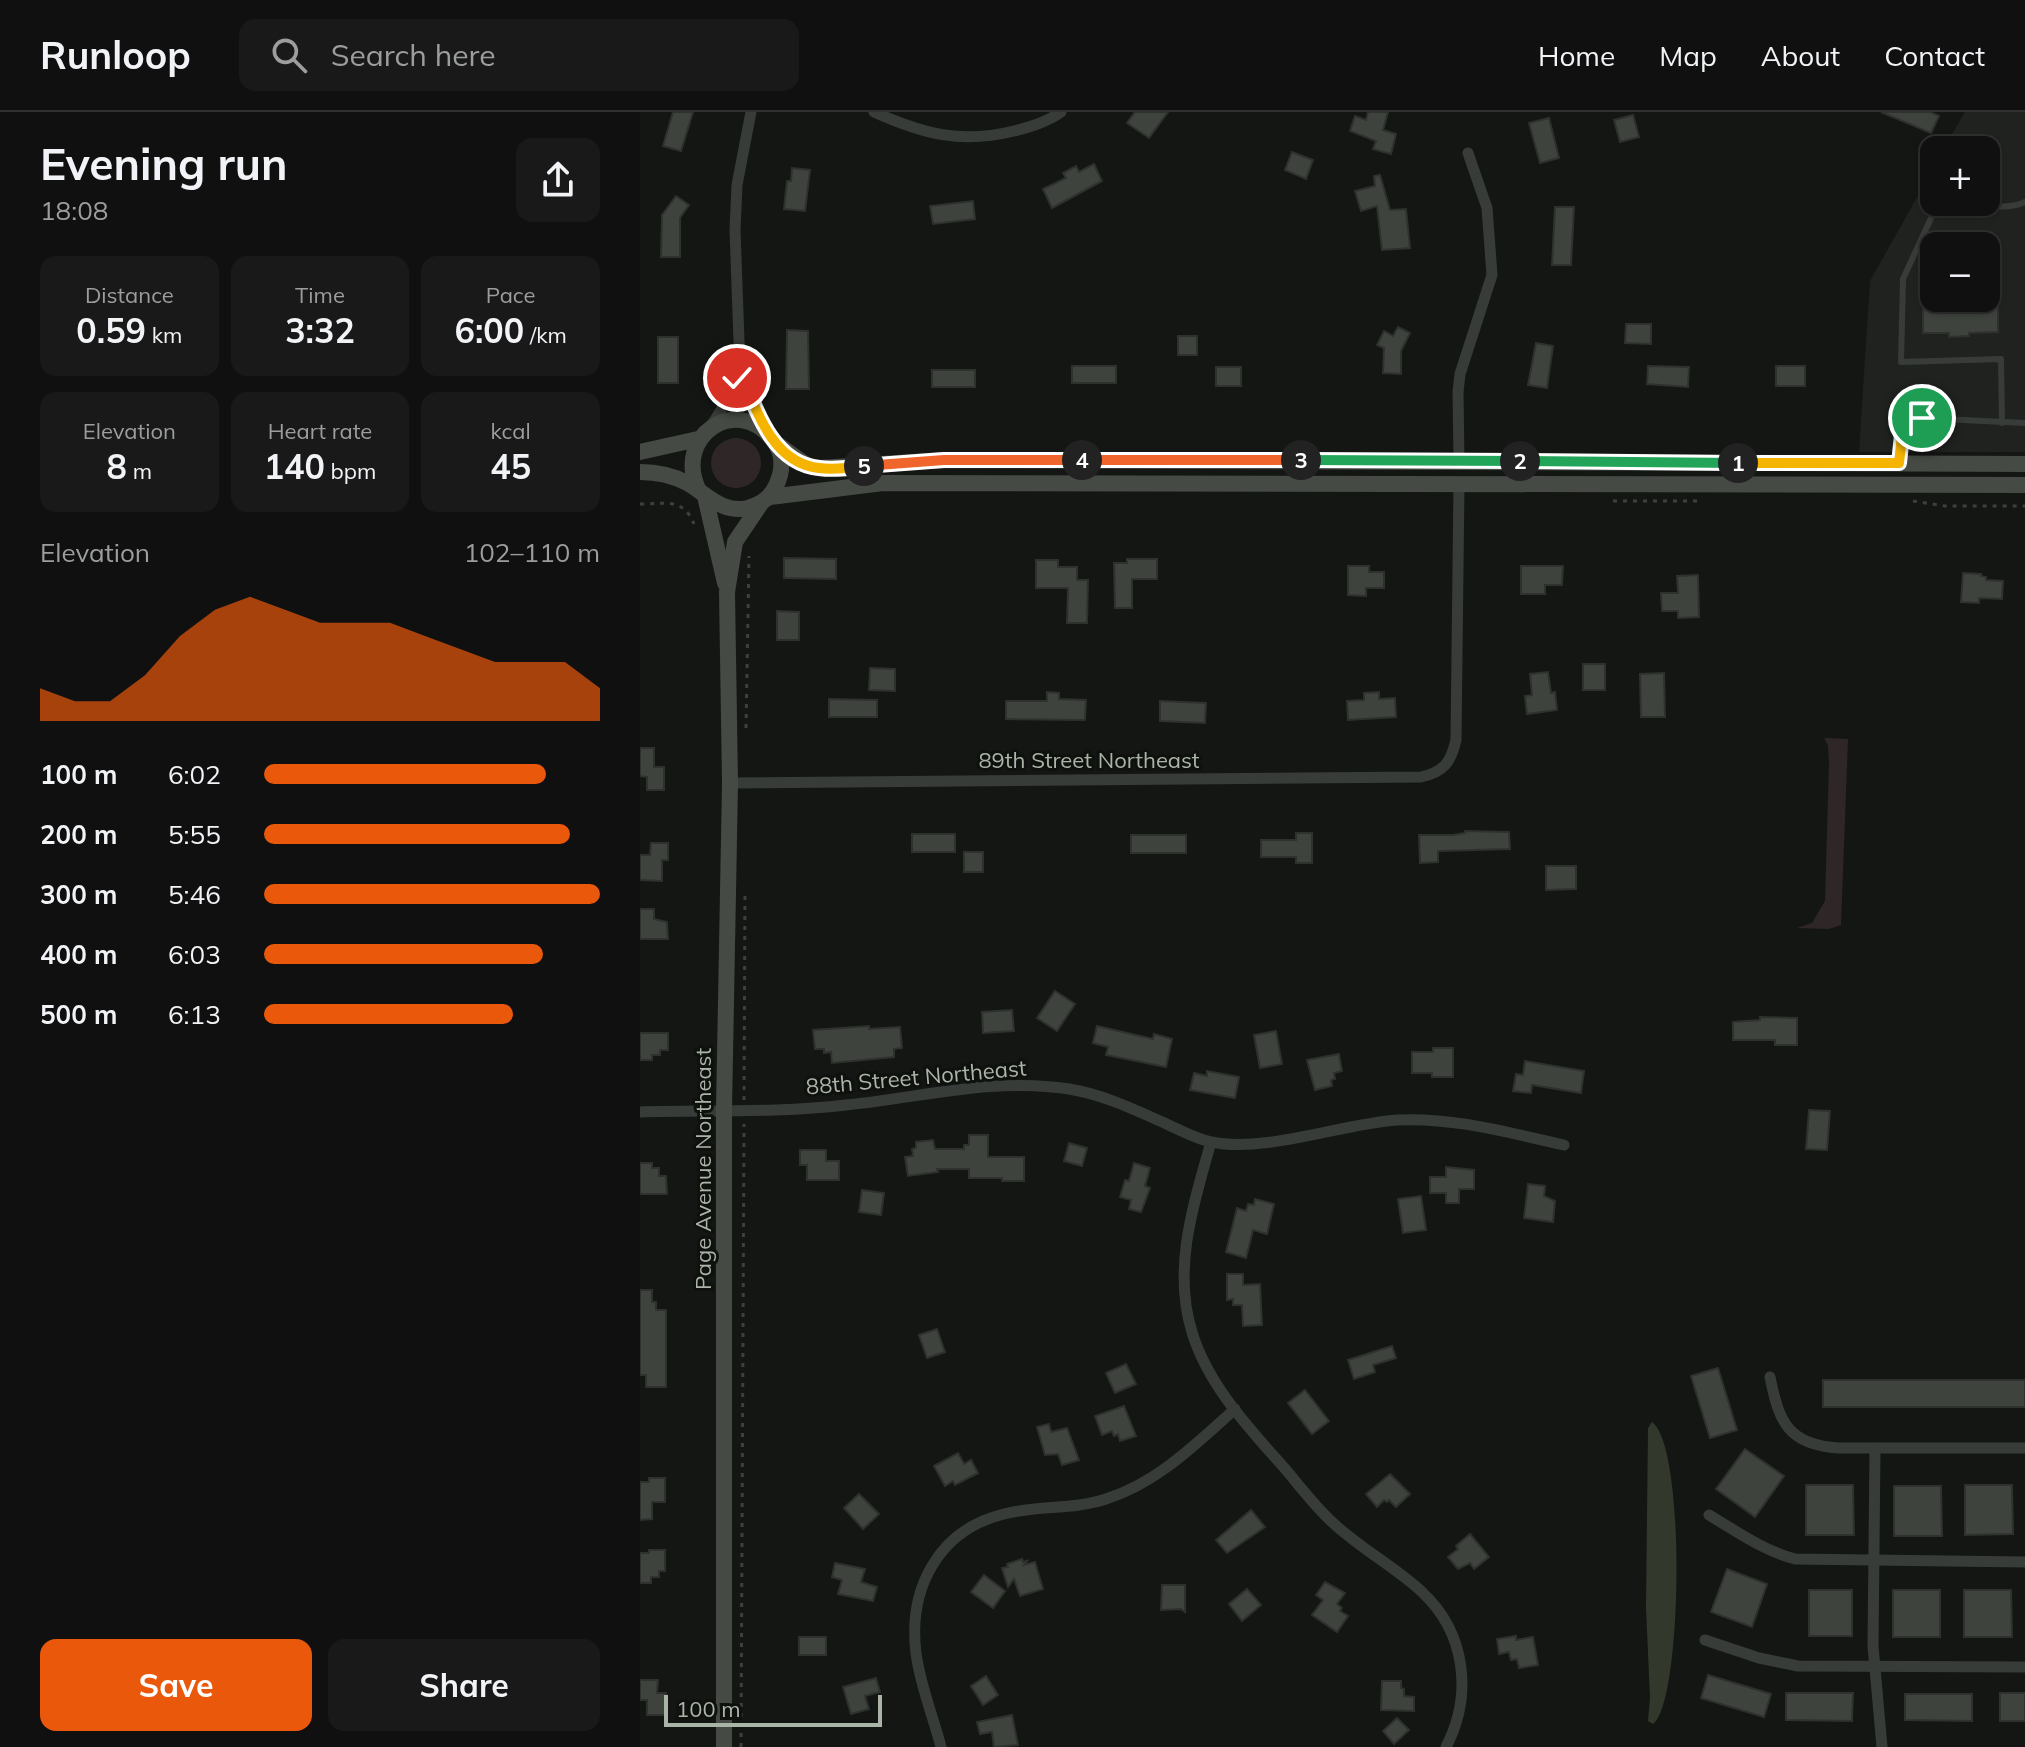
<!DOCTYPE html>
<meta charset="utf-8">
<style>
body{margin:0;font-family:Mulish,sans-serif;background:#181918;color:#f1f3f6;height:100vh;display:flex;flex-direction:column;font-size:30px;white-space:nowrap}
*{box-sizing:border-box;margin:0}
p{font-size:26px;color:#9b9d9e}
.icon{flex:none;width:44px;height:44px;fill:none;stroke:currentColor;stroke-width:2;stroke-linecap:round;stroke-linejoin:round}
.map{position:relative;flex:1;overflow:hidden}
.drawer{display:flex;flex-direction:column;background:#0f100f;width:640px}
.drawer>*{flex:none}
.controls{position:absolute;left:1280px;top:24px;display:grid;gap:16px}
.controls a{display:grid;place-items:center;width:80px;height:80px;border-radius:16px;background:#0f100f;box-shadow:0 2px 6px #0004,0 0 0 2px #2f302f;font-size:40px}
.scale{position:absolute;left:24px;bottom:20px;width:218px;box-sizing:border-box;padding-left:8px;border:4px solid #abb5a7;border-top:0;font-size:22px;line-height:28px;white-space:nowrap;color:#abb5a7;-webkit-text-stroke:6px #0f110f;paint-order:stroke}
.pin{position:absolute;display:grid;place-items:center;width:68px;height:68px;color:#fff;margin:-34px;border:4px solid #fff;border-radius:50%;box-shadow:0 2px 8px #0007}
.km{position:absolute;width:40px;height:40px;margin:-20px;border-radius:50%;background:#222;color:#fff;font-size:22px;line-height:40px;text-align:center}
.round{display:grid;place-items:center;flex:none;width:84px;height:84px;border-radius:16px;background:#181918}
.headline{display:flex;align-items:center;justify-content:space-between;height:136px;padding:0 40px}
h1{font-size:44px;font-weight:700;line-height:60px}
.figures{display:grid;grid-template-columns:repeat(3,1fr);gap:12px;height:136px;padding:8px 40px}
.figures div{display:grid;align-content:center;border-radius:16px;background:#181918;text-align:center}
.figures b{font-size:34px;font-weight:700}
.figures small{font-size:22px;font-weight:400}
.figures p{font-size:22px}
.chart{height:224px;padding:16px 40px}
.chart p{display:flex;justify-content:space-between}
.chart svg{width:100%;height:144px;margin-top:8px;fill:#ea580c;opacity:.7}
.primary-button{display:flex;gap:16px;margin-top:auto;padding:16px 40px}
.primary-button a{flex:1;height:92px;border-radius:16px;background:#ea580c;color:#fff;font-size:32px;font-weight:700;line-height:92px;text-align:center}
.primary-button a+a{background:#181918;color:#f1f3f6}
ul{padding:0 40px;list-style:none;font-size:26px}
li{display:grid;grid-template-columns:128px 96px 1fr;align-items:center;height:60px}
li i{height:20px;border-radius:10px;background:#ea580c}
header{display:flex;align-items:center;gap:48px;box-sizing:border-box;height:112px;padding:0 40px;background:#0f100f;border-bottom:2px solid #2f302f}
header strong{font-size:38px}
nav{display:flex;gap:44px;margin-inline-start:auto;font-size:28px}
.search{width:560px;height:72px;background:#181918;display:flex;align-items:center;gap:20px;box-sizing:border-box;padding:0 28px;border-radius:16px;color:#9b9d9e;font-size:30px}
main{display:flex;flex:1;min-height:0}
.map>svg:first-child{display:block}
</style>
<header>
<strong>Runloop</strong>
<div class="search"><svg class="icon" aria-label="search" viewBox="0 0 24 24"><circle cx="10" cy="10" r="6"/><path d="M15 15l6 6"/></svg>Search here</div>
<nav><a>Home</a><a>Map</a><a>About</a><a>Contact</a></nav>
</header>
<main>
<section class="drawer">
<div class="headline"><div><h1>Evening run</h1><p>18:08</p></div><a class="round"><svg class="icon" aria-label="share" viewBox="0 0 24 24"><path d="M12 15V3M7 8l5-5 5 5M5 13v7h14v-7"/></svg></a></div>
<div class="figures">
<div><p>Distance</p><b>0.59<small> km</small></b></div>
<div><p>Time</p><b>3:32</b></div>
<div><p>Pace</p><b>6:00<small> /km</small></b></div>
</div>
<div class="figures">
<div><p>Elevation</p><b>8<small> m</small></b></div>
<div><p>Heart rate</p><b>140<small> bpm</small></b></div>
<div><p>kcal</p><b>45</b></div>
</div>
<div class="chart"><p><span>Elevation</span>102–110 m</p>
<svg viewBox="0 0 160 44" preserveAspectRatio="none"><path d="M0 44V34L10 38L20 38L30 30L40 18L50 10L60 6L70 10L80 14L90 14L100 14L110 18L120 22L130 26L140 26L150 26L160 34V44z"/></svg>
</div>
<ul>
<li><b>100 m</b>6:02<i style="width:84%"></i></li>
<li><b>200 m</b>5:55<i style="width:91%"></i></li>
<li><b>300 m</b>5:46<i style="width:100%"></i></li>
<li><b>400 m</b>6:03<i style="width:83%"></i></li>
<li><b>500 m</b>6:13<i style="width:74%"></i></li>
</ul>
<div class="primary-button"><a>Save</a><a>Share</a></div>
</section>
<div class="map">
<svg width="1385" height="1635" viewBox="0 0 1385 1635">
<rect width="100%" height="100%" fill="#141614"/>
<path fill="#202220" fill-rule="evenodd" d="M1325,0h60v340h-166l11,-171 64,-114v35h52v-52h-43zM1294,134h52v52h-52z"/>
<g fill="#2f2727">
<circle cx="96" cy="351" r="25"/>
<path d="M1184,626l24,1 -7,186 -12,4 -32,-1 15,-5 13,-22 4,-137 -1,-19z"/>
</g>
<path fill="#33382c" d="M1012,1310c35,25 30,284 1,302l-5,-3 2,-23 -4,-90 2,-180z"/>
<g fill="#3f433e" stroke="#2e312e" stroke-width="2">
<path d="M33,0h20l-12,39 -18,-5z"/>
<path d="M495,0h33l-19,26 -22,-15z"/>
<path d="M728,0h20l-5,18 13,4 -5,20 -18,-5 3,-8 -26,-10 5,-15 11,4z"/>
<path d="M1241,0h49l9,4 -8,17z"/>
<path d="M993,3l6,22 -19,5 -6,-22z"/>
<path d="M909,6l10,40 -19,5 -11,-40z"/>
<path d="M652,40l21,8 -7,19 -21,-9z"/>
<path d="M454,52l8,17 -50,27 -9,-19 23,-11 -3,-5 13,-7 3,6z"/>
<path d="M152,56l18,2 -5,41 -21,-2 3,-28h4z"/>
<path d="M740,63l10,35 16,-1 4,39 -28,2 -5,-44 -16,5 -6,-20 20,-5 -1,-10z"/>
<path d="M36,84l13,9 -9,13v39h-19l1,-42z"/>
<path d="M333,89l2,18 -42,5 -3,-18z"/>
<path d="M915,95h19l-3,58h-19z"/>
<path d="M1346,171h12v49l-29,1v3l-20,1v-4h-26v-35h63z"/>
<path d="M986,212h25v20l-26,-1z"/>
<path d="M758,215l12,6 -9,18v23l-18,-1 1,-25 -7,-3 7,-14 9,5z"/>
<path d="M147,218l21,1 1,58h-23z"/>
<rect x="538" y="224" width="19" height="19"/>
<rect x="18" y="225" width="20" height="46"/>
<path d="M896,231l17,3 -6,42 -19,-3z"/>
<rect x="432" y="254" width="44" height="17"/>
<path d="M1008,254l41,1 -1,20 -41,-3z"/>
<rect x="1136" y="254" width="29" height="20"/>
<rect x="576" y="255" width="25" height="19"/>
<rect x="292" y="258" width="43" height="17"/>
<path d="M144,446l52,1v20l-52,-1z"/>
<path d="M487,447h30v20h-25v29h-17l-1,-45h13z"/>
<path d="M396,448h22v7h19v13h11l-1,43h-20l1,-35h-32z"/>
<path d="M708,454h21v6h15v16h-18v8l-18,-1z"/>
<path d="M881,454h42l-1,19h-17v9h-24z"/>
<path d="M1323,461l18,1v2l5,1v3l17,1 -1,18 -23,-1v5l-18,-1z"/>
<path d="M1058,463l1,42 -21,1v-7h-16l-1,-18h17l-1,-17z"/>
<path d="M137,499l22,1v28h-22z"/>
<rect x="943" y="552" width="22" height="26"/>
<path d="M230,556l25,1v22l-26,-1z"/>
<path d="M908,560l3,21 4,-1 2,18 -30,4 -2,-18 7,-1 -2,-21z"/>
<path d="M1024,561l1,44h-24l-1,-43z"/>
<path d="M407,580l12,1v6l27,1 -1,20 -79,-1v-18h41z"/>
<path d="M739,580v7l16,-1 1,19 -48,3 -1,-19 17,-1v-7z"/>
<path d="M189,587l48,1v17h-48z"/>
<path d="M520,589l46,2 -1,20 -45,-2z"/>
<path d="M0,636h14v19h10v23h-17v-13l-7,-1z"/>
<path d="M825,719l44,1 1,17 -72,2v11l-18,1 -1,-28h33l13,-2z"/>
<path d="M656,721h16v30h-16v-6h-35v-17h35z"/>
<rect x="272" y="722" width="43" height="18"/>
<rect x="491" y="723" width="55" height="18"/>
<path d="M11,731h17v17h-6v21l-22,-1v-25h10z"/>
<rect x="324" y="740" width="19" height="20"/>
<path d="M906,754h30v23l-30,1z"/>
<path d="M0,797h14v10l13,3 1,17h-28z"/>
<path d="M415,879l20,13 -18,27 -20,-13z"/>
<path d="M372,898l2,21 -31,2 -1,-21z"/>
<path d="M1120,905l37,1v27h-22v-5h-42v-18l27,-2z"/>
<path d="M229,914v3l31,-2 2,21 -8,1v8l-62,6 -1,-11 -7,1v-4h-9l-2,-19z"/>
<path d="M457,914l56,13 1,-5 18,5 -6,28 -60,-12 2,-8 -15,-4z"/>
<path d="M636,919l6,33 -22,4 -6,-33z"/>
<path d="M0,921h28v17h-8v5h-8v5h-12z"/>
<path d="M793,936h20v29h-21v-4h-20v-21h21z"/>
<path d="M699,942l3,17 -8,2 1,6 -4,1 1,6 -17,4 -8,-30z"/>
<path d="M885,949l59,10 -3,22 -49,-8 -1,8 -18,-2 3,-17 7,1z"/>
<path d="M567,959l32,6 -4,21 -45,-8 4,-17 13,3z"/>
<path d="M1169,998l21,1 -3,39 -21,-1z"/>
<path d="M329,1023h19v22h36v24h-22v-3h-33v-9h-32l1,3 -30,4 -3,-19 8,-1 -1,-7 4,-1v-6l17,-2 2,9h29v-4h5z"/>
<path d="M429,1031l18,5 -5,18 -18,-5z"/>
<path d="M160,1038h26v11h13v19h-32v-15h-7z"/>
<path d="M0,1051h12v5h7v8h7l1,18h-27z"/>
<path d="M494,1051l16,5 -5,18 5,2 -9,24 -12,-3 2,-9 -11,-3 5,-17 4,1z"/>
<path d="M806,1055l28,3v19h-15v14h-13v-10h-16v-16h16z"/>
<path d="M888,1072l17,2 -1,10 11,5 -2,21 -29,-4z"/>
<path d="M222,1078l22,3 -3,22 -22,-3z"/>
<path d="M781,1084l5,34 -23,3 -5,-34z"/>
<path d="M615,1087l19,5 -7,30 -14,-4 -7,28 -20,-6 11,-44 9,3 2,-7 6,1z"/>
<path d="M587,1162h16v11l17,-1 2,41 -19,1 -1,-21h-9v-6l-6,1z"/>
<path d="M0,1178h12v12h4v8h10v77h-20v-12h-6z"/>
<path d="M297,1217l8,23 -18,6 -8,-23z"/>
<path d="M752,1234l4,12 -23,7 2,7 -21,7 -6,-19z"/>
<path d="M486,1252l10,20 -21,9 -9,-20z"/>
<path d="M1078,1256l19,62 -27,8 -19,-62z"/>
<rect x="1183" y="1268" width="202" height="27"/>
<path d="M665,1278l24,31 -17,13 -24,-31z"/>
<path d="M484,1294l12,30 -16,5 -2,-7 -4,2 -2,-5 -10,4 -7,-19z"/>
<path d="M409,1312l2,8 16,-4 12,32 -17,5 -4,-11 -13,1 -8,-28z"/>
<path d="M1105,1337l39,27 -29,41 -39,-28z"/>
<path d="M318,1341l6,11 7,-4 7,13 -23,12 -2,-4 -8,5 -11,-20z"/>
<path d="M750,1362l20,20 -14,13 -7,-7 -2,2 -3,-2 -7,7 -11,-13z"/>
<path d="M9,1366h16v24h-13v17l-12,1v-38h9z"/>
<path d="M1166,1373h47l1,50h-48z"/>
<path d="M1325,1373h47l1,49 -48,1z"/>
<path d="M1254,1374h47l1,50h-48z"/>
<path d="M219,1382l20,20 -16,15 -19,-21z"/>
<path d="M611,1398l14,17 -38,26 -11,-13z"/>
<path d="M830,1422l19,23 -15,12 -4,-6 -12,6 -10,-12 10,-8 -2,-3z"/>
<path d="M9,1438h16v21h-6v6h-8v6h-11v-30h9z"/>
<path d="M382,1447l1,3 4,-1 -3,4 11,-3 8,27 -23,7 -6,-17 -6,8 -6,-19 6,-1 -1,-3z"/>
<path d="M195,1451l30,6 -4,13 16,5 -4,14 -35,-7 4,-14 -10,-3z"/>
<path d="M1087,1457l40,15 -15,43 -41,-15z"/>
<path d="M344,1463l21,16 -12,17 -22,-16z"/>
<path d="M685,1470l20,11 -8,11 5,4 -2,3 8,5 -11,16 -25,-17 11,-15 -7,-5z"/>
<path d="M522,1473h23v27l-4,-3 -20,1z"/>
<path d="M607,1477l14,16 -19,16 -13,-17z"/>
<rect x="1169" y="1478" width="43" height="46"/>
<rect x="1253" y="1478" width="47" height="47"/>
<path d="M1324,1478h47l1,47h-48z"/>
<path d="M876,1524v4l17,-3 5,28 -19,3 -2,-9 -6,1 -2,-8 -10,2 -2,-15z"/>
<rect x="159" y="1525" width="27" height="18"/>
<path d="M1068,1563l63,19 -7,23 -63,-19z"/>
<path d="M346,1564l12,19 -15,10 -12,-19z"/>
<path d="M236,1566l4,14 -15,4 4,13 -18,5 -8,-27z"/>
<path d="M0,1568h18l-1,13h9l-1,22h-18v-15h-7z"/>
<path d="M742,1569h19v7l3,1v7l10,1v14l-33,-1z"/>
<path d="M1146,1581h67l-1,28 -66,-1z"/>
<rect x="1360" y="1581" width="25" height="28"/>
<path d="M1265,1582h67v27l-67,-1z"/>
<path d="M372,1603l6,30 -24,2 -2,-15 -12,2 -3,-12z"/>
<path d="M757,1606l12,12 -15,14 -11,-13z"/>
</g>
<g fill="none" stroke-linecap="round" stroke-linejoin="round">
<g stroke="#3d413c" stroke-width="3" stroke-dasharray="4 6" stroke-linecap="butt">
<path d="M973,389h85"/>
<path d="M1273,389l32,5h80"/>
<path d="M0,392c25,0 43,-7 54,20"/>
<path d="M106,616l3,-172"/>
<path d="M104,988l1,-208"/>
<path d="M101,1635l3,-623"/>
</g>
<g stroke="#383c38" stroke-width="6">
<path d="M1362,311l-1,-64 -100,3 2,-83 29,-63c25,-25 63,0 93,-14"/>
<path d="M1259,350l2,-29 7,-11 14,-4 103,5"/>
</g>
<g stroke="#383c38" stroke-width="11">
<path d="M234,0c49,22 87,32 140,19 17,-4 33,-9 47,-19"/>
<path d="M100,258l24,59"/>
<path d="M71,314l21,-33 8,-24 -5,-139 2,-45 14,-73"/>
<path d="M819,349l-1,-69 2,-18 32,-99 -5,-67 -19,-55"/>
<path d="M90,671l691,-6c23,-5 30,-15 35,-37l3,-257"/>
<path d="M0,1000c68,-2 138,1 206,-7 73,-7 149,-28 223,-16 32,5 62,19 91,32 16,7 34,17 51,21 55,11 130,-18 186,-22 57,-3 112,13 167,25"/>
<path d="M571,1030c-17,61 -39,126 -19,190 16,54 59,98 95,139 14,17 28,35 44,50 28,27 63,45 91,71 44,41 51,103 24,155"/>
<path d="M1130,1265c9,45 18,68 69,71h186"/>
<path d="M1235,1336l-2,198 9,101"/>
<path d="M1069,1403c27,16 55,36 86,44l230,3"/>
<path d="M1065,1528l54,18 39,8 227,1"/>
<path d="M301,1635c-8,-31 -21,-62 -25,-94 -8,-64 22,-123 88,-139 34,-9 69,-4 102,-15 51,-16 90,-55 129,-90"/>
</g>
<g stroke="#454a44" stroke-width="16">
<path d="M137,332l31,22 12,2 124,-8 1081,4"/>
<path d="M0,340l58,-13"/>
<path d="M0,360c17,0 32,3 47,11 20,11 35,31 61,25 18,-5 27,-15 32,-33 3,-12 1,-25 -7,-35 -36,-47 -101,-4 -74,51"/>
<path d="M65,384l20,87"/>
<path d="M130,385l113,-14 1142,2"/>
<path d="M84,1635v-637l6,-327 -3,-191 8,-50 27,-40"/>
</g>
</g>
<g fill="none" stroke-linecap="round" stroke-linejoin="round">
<defs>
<path id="split-1" d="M1098,351h161l4,-37 19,-8"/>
<path id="split-2" d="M880,349l218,2"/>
<path id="split-3" d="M661,348l219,1"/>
<path id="split-4" d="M442,348h219"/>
<path id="split-5" d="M224,354l80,-6h138"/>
<path id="split-6" d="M97,266l3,-9c15,38 31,94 79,99 15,2 30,0 45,-2"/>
</defs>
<use href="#split-1" stroke="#fff" stroke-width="16"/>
<use href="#split-2" stroke="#fff" stroke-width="16"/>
<use href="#split-3" stroke="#fff" stroke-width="16"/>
<use href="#split-4" stroke="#fff" stroke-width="16"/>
<use href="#split-5" stroke="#fff" stroke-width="16"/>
<use href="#split-6" stroke="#fff" stroke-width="16"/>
<use href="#split-1" stroke="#f5b400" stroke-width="10"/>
<use href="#split-2" stroke="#22a559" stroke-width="10"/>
<use href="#split-3" stroke="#22a559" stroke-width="10"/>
<use href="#split-4" stroke="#f0652b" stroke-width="10"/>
<use href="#split-5" stroke="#f0652b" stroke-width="10"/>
<use href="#split-6" stroke="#f5b400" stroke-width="10"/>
</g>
<g text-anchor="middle" stroke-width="6" stroke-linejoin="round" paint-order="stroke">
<g font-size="22" fill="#abb5a7" stroke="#0f110f">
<text x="449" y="656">89th Street Northeast</text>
<text transform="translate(276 965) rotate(-5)" y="8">88th Street Northeast</text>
<text transform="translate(63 1057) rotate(-90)" y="8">Page Avenue Northeast</text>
</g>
</g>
</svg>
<div class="controls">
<a>+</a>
<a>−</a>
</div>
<div class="scale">100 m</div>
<div class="pin" style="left:1282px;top:306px;background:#1e9e55"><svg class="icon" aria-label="arrive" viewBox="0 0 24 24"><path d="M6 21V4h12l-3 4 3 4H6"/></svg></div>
<div class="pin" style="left:97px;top:266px;background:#d93025"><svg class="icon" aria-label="check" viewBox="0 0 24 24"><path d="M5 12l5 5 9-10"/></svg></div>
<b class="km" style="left:1098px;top:351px">1</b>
<b class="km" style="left:880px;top:349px">2</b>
<b class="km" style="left:661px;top:348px">3</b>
<b class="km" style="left:442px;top:348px">4</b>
<b class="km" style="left:224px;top:354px">5</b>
</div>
</main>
